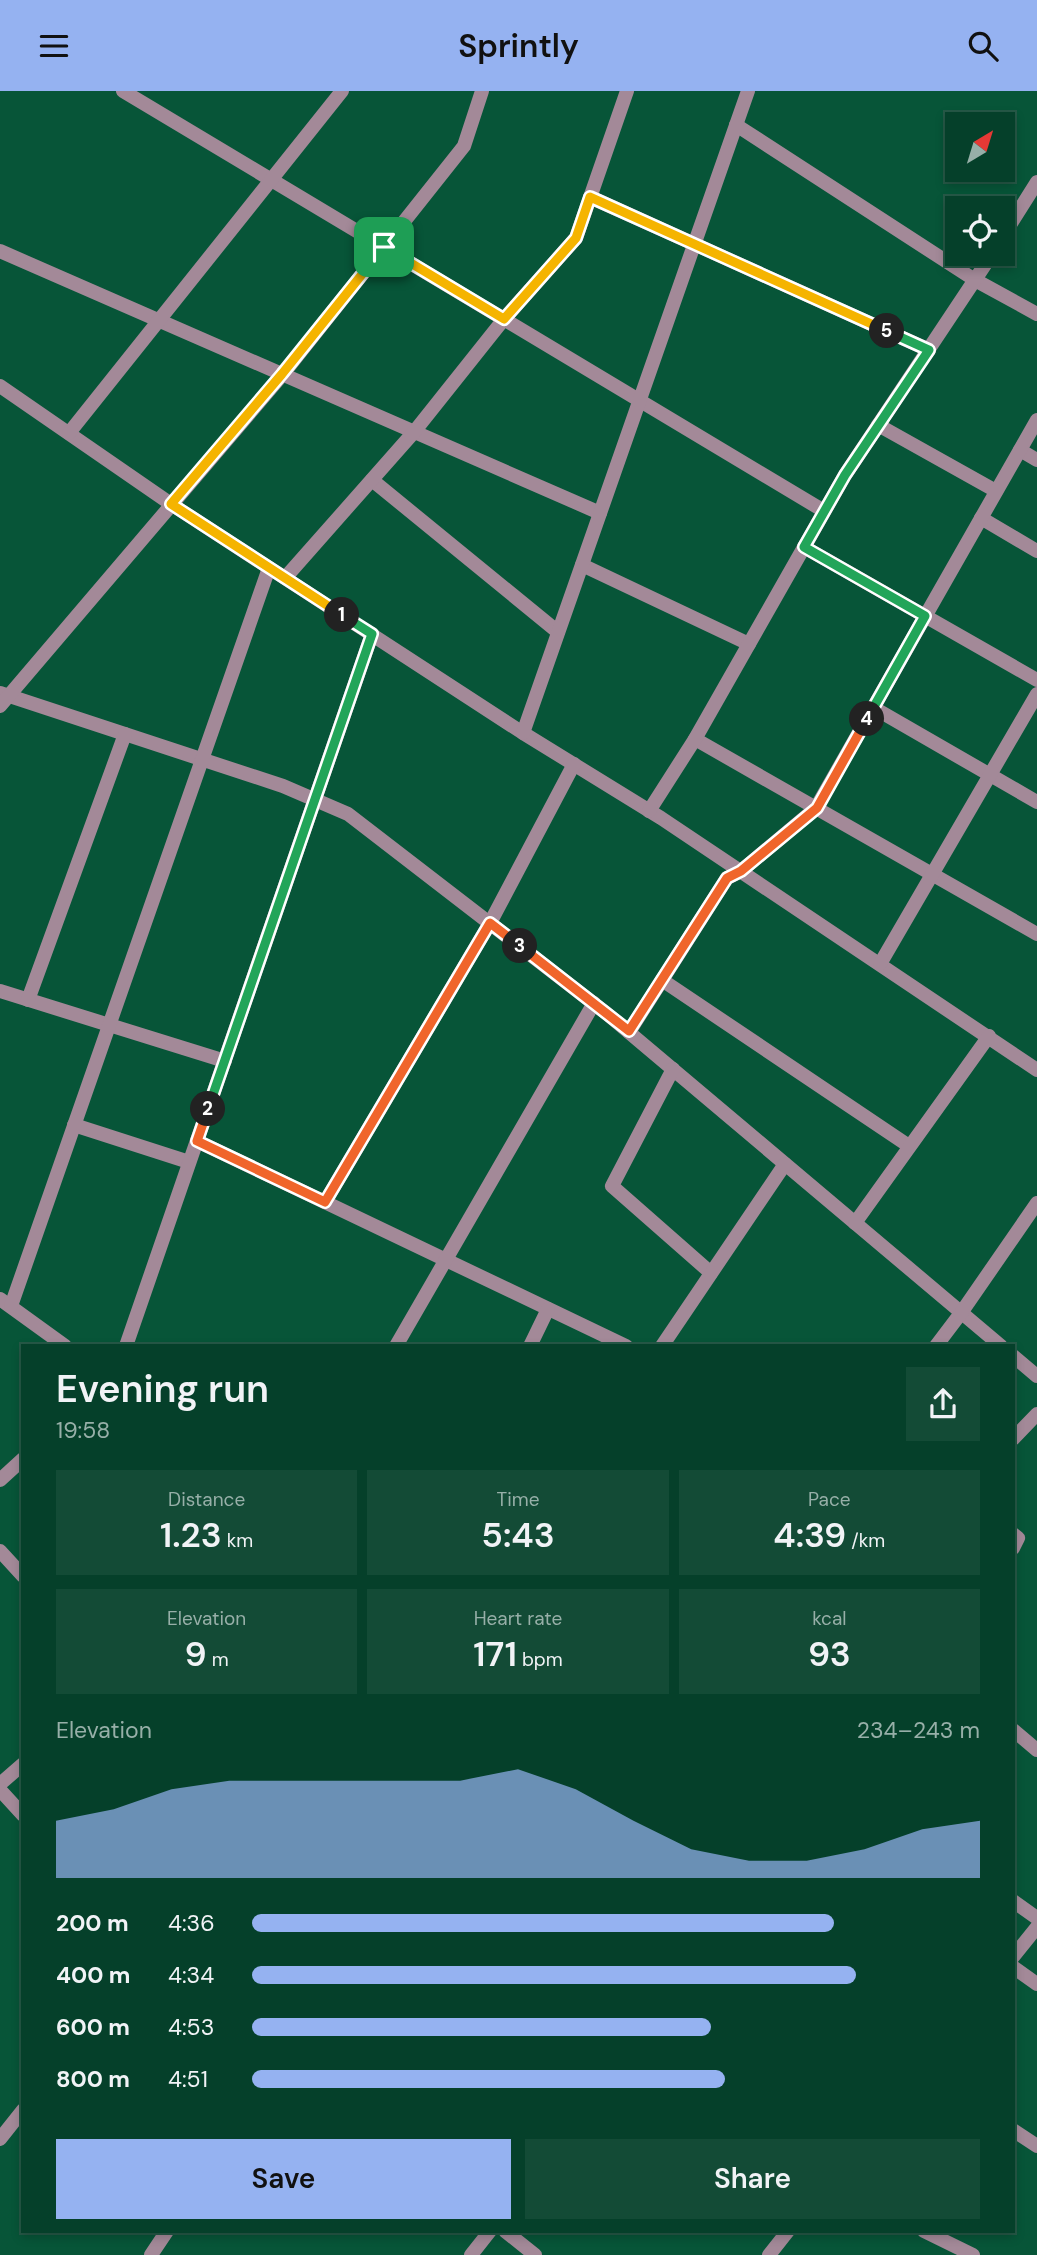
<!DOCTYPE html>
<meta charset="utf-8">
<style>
body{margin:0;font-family:"DM Sans",sans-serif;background:#134b36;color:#f1f3f6;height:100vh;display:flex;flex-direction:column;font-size:26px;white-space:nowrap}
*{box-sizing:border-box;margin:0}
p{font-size:23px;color:#97afa8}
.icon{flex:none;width:38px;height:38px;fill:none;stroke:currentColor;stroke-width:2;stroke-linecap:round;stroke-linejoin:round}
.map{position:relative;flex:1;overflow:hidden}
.sheet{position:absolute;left:21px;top:1253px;width:994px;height:889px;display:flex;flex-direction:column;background:#05402a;border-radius:0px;box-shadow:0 4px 10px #0003,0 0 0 2px #265947}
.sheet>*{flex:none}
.needle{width:46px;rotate:38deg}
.fabs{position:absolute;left:945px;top:21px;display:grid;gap:14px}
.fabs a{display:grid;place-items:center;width:70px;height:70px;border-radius:0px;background:#05402a;box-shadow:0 4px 10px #0003,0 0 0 2px #265947;font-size:35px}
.pin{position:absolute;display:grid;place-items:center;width:60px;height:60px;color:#fff;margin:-30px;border-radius:14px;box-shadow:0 4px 10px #0006}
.km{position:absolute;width:35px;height:35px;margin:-18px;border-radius:50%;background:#222;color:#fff;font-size:19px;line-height:35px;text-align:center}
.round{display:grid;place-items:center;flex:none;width:74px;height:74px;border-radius:0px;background:#134b36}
.head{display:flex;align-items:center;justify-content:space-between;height:119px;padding:0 35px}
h1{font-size:38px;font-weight:600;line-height:52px}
.stats{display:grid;grid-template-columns:repeat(3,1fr);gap:10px;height:119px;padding:7px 35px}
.stats div{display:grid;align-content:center;border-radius:0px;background:#134b36;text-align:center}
.stats b{font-size:35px;font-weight:600}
.stats small{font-size:19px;font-weight:400}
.stats p{font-size:19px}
.chart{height:196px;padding:14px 35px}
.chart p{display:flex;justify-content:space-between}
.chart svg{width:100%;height:126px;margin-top:7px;fill:#95b2f1;opacity:.7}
.primary-button{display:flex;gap:14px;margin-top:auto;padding:14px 35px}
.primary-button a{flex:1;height:80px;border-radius:0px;background:#95b2f1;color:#111;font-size:28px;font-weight:600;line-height:80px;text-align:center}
.primary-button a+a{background:#134b36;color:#f1f3f6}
ul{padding:0 35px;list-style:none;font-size:23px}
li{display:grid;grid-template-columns:112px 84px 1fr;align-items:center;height:52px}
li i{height:18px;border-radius:9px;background:#95b2f1}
header{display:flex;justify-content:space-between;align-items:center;height:91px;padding:0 35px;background:#95b2f1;color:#111;font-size:32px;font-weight:600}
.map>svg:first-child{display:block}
</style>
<header><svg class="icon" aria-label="menu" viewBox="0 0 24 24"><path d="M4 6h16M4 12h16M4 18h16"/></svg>Sprintly<svg class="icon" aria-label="search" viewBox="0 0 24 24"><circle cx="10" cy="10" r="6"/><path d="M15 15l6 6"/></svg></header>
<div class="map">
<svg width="1037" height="2164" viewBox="0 0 1037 2164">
<rect width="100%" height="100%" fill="#075538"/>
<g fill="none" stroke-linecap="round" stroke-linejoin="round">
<g stroke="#a38998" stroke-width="14">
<path d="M123,0l701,420"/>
<path d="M736,34l239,155 62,34"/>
<path d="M590,106l339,153"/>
<path d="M1003,145l34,-54"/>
<path d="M0,160l600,262"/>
<path d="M0,295l171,118 352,229 138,85 376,252"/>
<path d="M878,334l118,66"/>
<path d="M69,342l273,-342"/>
<path d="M1020,359l17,10"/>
<path d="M372,389l186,152"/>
<path d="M981,427l56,33"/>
<path d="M804,456l233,133"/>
<path d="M582,474l167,79"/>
<path d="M285,487l129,-146 90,-113 72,-81 51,-147"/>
<path d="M0,602l283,93 65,28 258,199 395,333"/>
<path d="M0,615l283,-332 181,-228 18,-55"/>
<path d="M874,617l163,94"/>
<path d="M523,642l225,-642"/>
<path d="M695,648l342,195"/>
<path d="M649,720l46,-72 150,-264 147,-221"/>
<path d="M880,873l157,-270"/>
<path d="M662,889l247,166"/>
<path d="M0,900l225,70"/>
<path d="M28,909l97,-266"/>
<path d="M629,941l98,-154 14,-7 75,-63 221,-388"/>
<path d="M673,978l-61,117 99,87"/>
<path d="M74,1034l115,37"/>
<path d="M197,1050l429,205"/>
<path d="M325,1111l165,-279 84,-159"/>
<path d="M855,1132l134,-187"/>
<path d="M0,1208l65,47"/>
<path d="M11,1215l258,-738"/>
<path d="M126,1255l246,-712"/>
<path d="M396,1255l198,-343"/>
<path d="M530,1255l18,-37"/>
<path d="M662,1255l123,-182"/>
<path d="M936,1255l25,-33 76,-110"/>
<path d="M1013,1265l24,20"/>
<path d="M1013,1348l24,-25"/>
<path d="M0,1389l23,-21"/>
<path d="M1013,1443l5,4 -5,10"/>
<path d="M0,1460l23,25"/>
<path d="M1013,1639l24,20"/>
<path d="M0,1693l23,-20"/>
<path d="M0,1699l23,25"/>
<path d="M1013,1810l24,17"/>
<path d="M1013,1866l24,-30"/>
<path d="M1013,1876l24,17"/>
<path d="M1013,2039l24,16"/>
<path d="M0,2048l23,-29"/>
<path d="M505,2140l30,24"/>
<path d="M924,2140l49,24"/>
<path d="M151,2164l16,-24"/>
<path d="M471,2164l19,-24"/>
<path d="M769,2164l19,-24"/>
</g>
</g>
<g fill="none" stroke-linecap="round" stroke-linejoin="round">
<defs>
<path id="split-1" d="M342,524l-171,-111 111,-130 102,-127"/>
<path id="split-2" d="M208,1018l164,-475 -30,-19"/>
<path id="split-3" d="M208,1018l-11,32 128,61 165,-279 30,23"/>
<path id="split-4" d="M520,855l109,85 98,-153 14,-7 76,-63 50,-89"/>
<path id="split-5" d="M867,628l58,-103 -121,-69 41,-72 84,-125 -42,-19"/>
<path id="split-6" d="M384,156l120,72 72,-81 14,-41 297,134"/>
</defs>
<use href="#split-1" stroke="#fff" stroke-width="14"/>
<use href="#split-2" stroke="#fff" stroke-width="14"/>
<use href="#split-3" stroke="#fff" stroke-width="14"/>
<use href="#split-4" stroke="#fff" stroke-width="14"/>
<use href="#split-5" stroke="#fff" stroke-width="14"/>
<use href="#split-6" stroke="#fff" stroke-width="14"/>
<use href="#split-1" stroke="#f5b400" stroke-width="9"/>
<use href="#split-2" stroke="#22a559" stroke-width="9"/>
<use href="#split-3" stroke="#f0652b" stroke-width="9"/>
<use href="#split-4" stroke="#f0652b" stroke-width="9"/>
<use href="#split-5" stroke="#22a559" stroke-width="9"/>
<use href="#split-6" stroke="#f5b400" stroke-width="9"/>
</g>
</svg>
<div class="fabs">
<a><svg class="needle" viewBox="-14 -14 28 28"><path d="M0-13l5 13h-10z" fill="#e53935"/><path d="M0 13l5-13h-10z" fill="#97afa8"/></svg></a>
<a><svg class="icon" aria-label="locate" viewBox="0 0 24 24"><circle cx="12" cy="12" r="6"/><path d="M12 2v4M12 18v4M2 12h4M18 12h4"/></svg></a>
</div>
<div class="pin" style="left:384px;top:156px;background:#1e9e55"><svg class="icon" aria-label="arrive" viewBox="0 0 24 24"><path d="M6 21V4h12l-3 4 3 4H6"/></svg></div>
<b class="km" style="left:342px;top:524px">1</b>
<b class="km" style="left:208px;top:1018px">2</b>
<b class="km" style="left:520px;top:855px">3</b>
<b class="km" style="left:867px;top:628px">4</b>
<b class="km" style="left:887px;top:240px">5</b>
<section class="sheet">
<div class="head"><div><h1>Evening run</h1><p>19:58</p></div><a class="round"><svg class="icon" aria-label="share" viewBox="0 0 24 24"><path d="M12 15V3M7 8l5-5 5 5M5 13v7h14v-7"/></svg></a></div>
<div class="stats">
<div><p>Distance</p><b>1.23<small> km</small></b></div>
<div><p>Time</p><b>5:43</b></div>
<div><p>Pace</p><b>4:39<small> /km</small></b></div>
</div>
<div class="stats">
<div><p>Elevation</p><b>9<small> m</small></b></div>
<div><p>Heart rate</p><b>171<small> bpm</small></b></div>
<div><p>kcal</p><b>93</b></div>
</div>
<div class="chart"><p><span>Elevation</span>234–243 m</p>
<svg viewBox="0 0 160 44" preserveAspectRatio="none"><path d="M0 44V24L10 20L20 13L30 10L40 10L50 10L60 10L70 10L80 6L90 13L100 24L110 34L120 38L130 38L140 34L150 27L160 24V44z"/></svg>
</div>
<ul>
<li><b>200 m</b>4:36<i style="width:80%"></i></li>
<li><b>400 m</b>4:34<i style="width:83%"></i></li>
<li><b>600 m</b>4:53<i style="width:63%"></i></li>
<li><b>800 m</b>4:51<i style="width:65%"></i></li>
</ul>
<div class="primary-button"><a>Save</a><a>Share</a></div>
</section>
</div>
